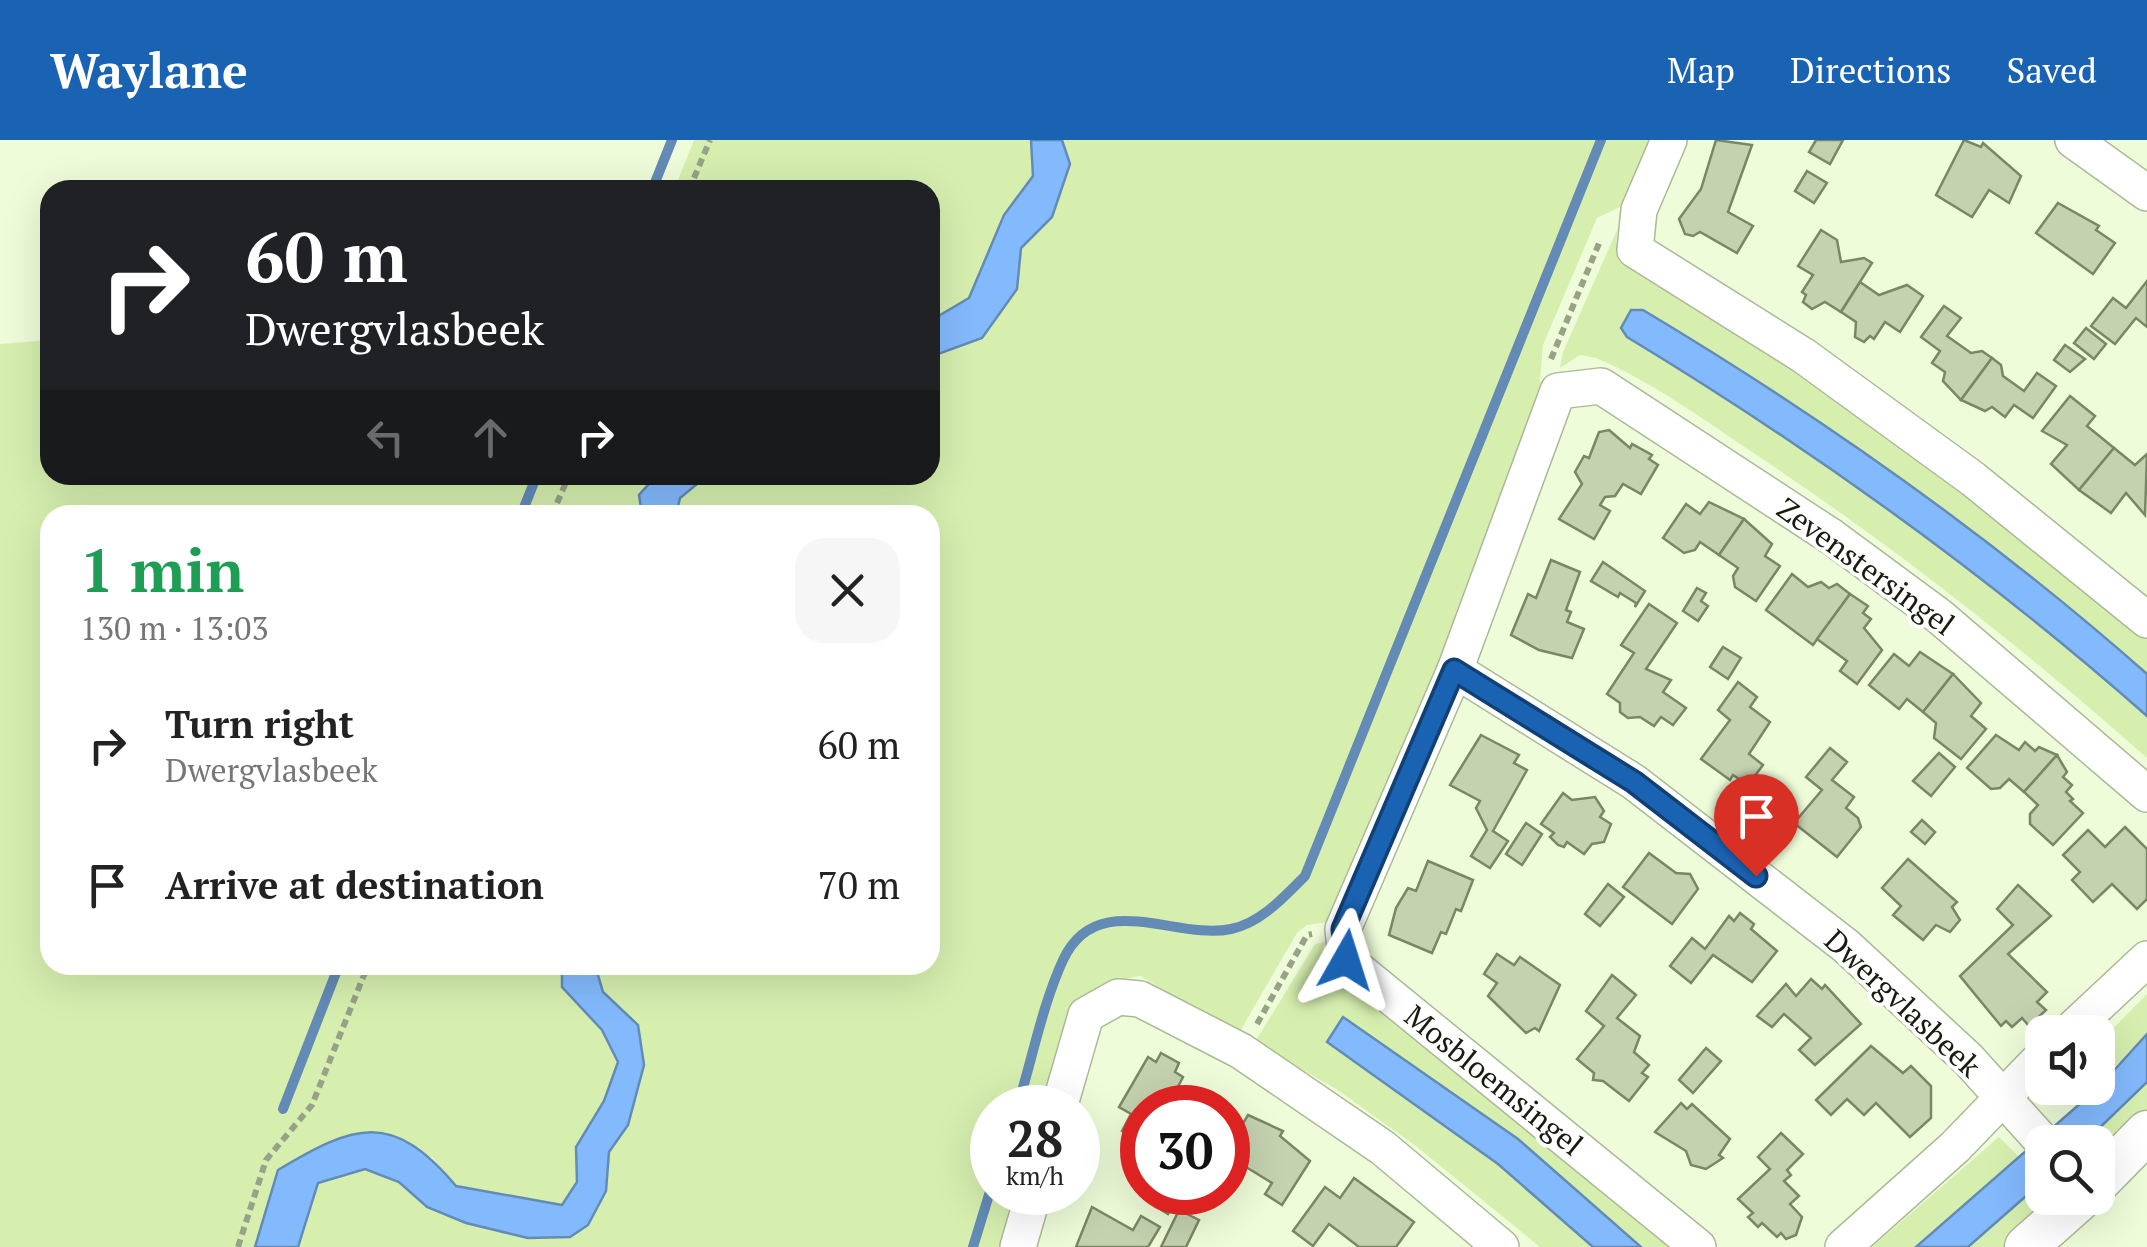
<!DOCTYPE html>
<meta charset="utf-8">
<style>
:root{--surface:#fff;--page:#f6f6f6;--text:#222;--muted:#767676;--accent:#1a63b3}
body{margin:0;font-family:"PT Serif",serif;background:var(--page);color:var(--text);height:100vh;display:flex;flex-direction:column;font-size:38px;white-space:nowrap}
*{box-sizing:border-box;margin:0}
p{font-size:32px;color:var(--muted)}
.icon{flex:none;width:55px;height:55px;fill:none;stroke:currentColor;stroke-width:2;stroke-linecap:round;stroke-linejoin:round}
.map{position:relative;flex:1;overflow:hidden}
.side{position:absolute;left:40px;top:365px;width:900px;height:470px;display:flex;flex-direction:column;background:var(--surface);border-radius:30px;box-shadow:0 10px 40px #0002}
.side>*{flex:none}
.guide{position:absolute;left:40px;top:40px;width:900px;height:305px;border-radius:30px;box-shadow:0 10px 40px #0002;background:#202124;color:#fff;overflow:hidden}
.fabs{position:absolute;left:2025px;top:875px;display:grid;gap:20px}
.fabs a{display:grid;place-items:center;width:90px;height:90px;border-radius:20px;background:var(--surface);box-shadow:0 10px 40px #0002;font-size:50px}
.speed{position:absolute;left:970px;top:945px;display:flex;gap:20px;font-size:50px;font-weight:700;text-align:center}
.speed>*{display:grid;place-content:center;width:130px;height:130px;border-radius:50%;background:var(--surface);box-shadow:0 10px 40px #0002;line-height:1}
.speed small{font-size:25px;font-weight:400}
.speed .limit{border:15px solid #d22;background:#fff;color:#111}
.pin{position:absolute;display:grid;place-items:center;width:85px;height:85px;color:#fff;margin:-102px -42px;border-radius:50% 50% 50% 0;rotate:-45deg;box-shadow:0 0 10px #0007}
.pin .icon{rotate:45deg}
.me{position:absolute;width:110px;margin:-55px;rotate:6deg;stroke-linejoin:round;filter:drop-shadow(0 0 8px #0008)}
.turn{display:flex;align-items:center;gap:35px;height:210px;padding:0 40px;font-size:45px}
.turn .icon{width:130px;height:130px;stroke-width:2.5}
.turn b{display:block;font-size:70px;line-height:85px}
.lanes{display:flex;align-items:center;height:95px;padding:0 40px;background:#0003;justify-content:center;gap:50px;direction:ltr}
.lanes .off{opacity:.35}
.round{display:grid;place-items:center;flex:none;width:105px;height:105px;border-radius:30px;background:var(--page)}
.overview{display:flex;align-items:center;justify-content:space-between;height:170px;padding:0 40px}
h1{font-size:60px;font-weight:600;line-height:75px;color:#1e9e55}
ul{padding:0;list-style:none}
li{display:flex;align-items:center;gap:30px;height:140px;padding:0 40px}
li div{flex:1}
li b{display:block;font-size:38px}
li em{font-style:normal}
header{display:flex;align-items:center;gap:60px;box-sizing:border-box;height:140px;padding:0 50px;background:var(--accent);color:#fff}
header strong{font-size:48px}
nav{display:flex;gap:55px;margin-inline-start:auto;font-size:35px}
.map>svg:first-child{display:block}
</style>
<header>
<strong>Waylane</strong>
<nav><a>Map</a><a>Directions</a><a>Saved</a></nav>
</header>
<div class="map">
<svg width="2147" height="1107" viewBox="0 0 2147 1107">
<rect width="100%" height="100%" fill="#eefcd9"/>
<g fill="#d6efaf">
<polygon points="694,0 1031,0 1033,36 1004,75 969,158 930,181 930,50 674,50"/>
<polygon points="1062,0 1651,0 1624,65 1597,78 1543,205 1540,240 1549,251 1333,781 1307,785 1297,793 1239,893 1140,836 1104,843 1076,861 1044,967 992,968 992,1052 1019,1053 1003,1107 298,1107 318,1042 365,1028 399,1042 427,1067 466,1083 528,1098 606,1051 609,1012 628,985 638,885 603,852 595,825 930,825 930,375 676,375 680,358 708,335 930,335 930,217 982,198 1017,149 1021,108 1052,77 1070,24"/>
<path d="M1618,88L1616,103L1622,114L1760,201L2147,488V534C1991,396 1822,277 1643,170H1632L1628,197C1813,309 1985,433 2147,576V618C2023,508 1896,408 1758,316C1707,282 1653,242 1596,218L1580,215L1560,228L1563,212Z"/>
<polygon points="50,200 50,335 657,335 640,355 642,375 50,375 50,825 558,825 563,828 562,847 602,890 618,922 604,961 576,1007 577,1042 562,1065 456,1046 432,1017 279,1030 255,1107 0,1107 0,204"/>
<polygon points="1325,802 1322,811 1336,836 1392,870 1687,1107 1641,1107 1518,999 1343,877 1328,903 1498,1024 1593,1107 1540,1107 1416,1006 1336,949 1255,902 1315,804"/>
<polygon points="2147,854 2147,894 2098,944 2098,904"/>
<polygon points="2147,942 2147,976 2104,1018 2098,1002 2088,1001"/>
<polygon points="1999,997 2019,1017 1916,1107 1872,1107"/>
<polygon points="2042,1042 2042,1058 2058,1058 2008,1107 1968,1107"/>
</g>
<g fill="#83bafd" stroke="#638bb6" stroke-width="2.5">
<polygon points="1031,0 1062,0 1070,24 1052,77 1021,108 1017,149 982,198 930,217 930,181 969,158 1004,75 1033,36"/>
<path d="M1631,170H1643C1822,277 1991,396 2147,534V576C1985,433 1812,309 1627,197L1621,188Z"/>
<polygon points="657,335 708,335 680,358 676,375 642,375 639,355"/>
<path d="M558,825H595L603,852L638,885L644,925L628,985L609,1012L606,1051L588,1085L570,1097L528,1098L466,1083L427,1067L399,1042L365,1029L318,1043L298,1107H255L278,1030C355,984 392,970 456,1046L562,1065L577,1042L576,1007L604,961L618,922L602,890L562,847V829Z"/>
<polygon points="1343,877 1518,999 1641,1107 1593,1107 1498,1024 1327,902"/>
<polygon points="2147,894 2147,942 2085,1002 2042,1002 2042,1042 1968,1107 1916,1107 2098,948"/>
</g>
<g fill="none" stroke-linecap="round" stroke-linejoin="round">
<g stroke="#638bb6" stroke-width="10">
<polyline points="652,50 672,0"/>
<polyline points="521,375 537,335"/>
<path d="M1017,968C1032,920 1042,866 1063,820C1097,747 1176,801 1231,789C1261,783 1285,756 1305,736L1601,0"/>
<polyline points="283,969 339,825"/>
<polyline points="973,1107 992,1045"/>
</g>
</g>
<g fill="#c4d2b0" stroke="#7a8767" stroke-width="2.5">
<polygon points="1716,0 1752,5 1728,72 1753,86 1737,113 1700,92 1693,96 1685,94 1679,79 1701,49"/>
<polygon points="1816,0 1843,0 1830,24 1809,12"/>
<polygon points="1964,0 1981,7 1983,3 2021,36 2009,63 1989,50 1972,77 1936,55"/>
<polygon points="1807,31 1827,43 1814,63 1795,51"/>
<polygon points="2058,63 2099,86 2096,90 2115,103 2093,134 2036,93"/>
<polygon points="1821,90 1837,100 1841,122 1864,118 1872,123 1841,172 1825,162 1812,169 1803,162 1806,155 1802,152 1813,135 1798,126"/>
<polygon points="2147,141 2147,187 2136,178 2115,204 2091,186 2113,158 2126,168"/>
<polygon points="1860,142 1879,155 1907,145 1923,156 1900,192 1885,182 1874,199 1870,196 1864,202 1855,197 1856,182 1841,172"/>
<polygon points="1944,166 1961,178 1947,196 1971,213 1982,211 1992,218 1961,260 1943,241 1945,232 1932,223 1940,211 1921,197"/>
<polygon points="2086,188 2106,204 2094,219 2074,203"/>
<polygon points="2065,205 2085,219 2070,232 2054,220"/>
<polygon points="1992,218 2001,225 2003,236 2024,251 2037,233 2056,246 2033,278 2014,265 2005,277 1992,267 1985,271 1961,260"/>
<polygon points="2070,256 2095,276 2087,286 2114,308 2079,350 2051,324 2067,305 2042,291"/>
<polygon points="1609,290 1630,308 1632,304 1652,315 1649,319 1658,325 1641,354 1623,344 1615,356 1605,357 1600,365 1610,371 1594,399 1559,379 1582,344 1575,332 1584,316 1589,318 1599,292"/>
<polygon points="2114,308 2135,325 2147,314 2145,375 2126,353 2111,373 2079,350"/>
<polygon points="1709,362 1744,379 1719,415 1700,402 1695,410 1684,413 1663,398 1686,364 1700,374"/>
<polygon points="1744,379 1772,404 1765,416 1780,426 1756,461 1735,447 1733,436 1738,428 1719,415"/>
<polygon points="1551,420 1580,432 1566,470 1571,472 1567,482 1584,489 1572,518 1539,510 1511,495 1528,454 1536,458"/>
<polygon points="1603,422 1645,451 1635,467 1636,463 1620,453 1618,457 1591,441"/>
<polygon points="1792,434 1808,447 1821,442 1829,448 1837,444 1850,454 1813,505 1766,470"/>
<polygon points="1697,448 1706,453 1701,461 1708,466 1698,481 1683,471"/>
<polygon points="1850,454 1868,466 1863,473 1871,479 1864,488 1882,510 1857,544 1840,531 1847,521 1817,499"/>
<polygon points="1649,464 1677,483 1646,529 1671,540 1663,552 1686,568 1673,585 1661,577 1654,586 1640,577 1628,578 1620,572 1620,563 1607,554 1634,513 1621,505"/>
<polygon points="1723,507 1741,518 1728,539 1710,527"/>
<polygon points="1920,512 1953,534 1923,572 1907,559 1899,569 1869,545 1894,514 1909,526"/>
<polygon points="1953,534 1981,563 1971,576 1986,589 1961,619 1934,598 1936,583 1923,572"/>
<polygon points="1738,542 1757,557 1750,567 1770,582 1749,614 1763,625 1748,645 1733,635 1730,640 1701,619 1730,580 1718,570"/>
<polygon points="1481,595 1519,615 1514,623 1527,630 1493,691 1508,701 1490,728 1471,716 1487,690 1476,668 1480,661 1450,645"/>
<polygon points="1996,595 2019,610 2025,602 2035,611 2039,607 2057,615 2024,652 2009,639 2000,648 1991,649 1967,628"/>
<polygon points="1830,608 1847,622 1832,640 1854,657 1846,668 1858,678 1861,687 1837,717 1794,683 1822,650 1806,637"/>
<polygon points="1939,613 1955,627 1931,656 1913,641"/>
<polygon points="2057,615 2067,632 2063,637 2072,645 2066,652 2073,659 2070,661 2083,673 2053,705 2030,684 2030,674 2038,665 2024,652"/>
<polygon points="1563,653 1572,660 1595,657 1604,671 1600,677 1611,684 1604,702 1592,704 1584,714 1567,702 1564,707 1558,705 1550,697 1554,693 1541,684"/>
<polygon points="1922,680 1935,692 1925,704 1911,692"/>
<polygon points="1526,683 1542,694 1522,725 1506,714"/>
<polygon points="2125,687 2147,709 2147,759 2137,769 2112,744 2093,762 2072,740 2080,732 2063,715 2088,690 2105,707"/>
<polygon points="1649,713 1676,733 1690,734 1698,749 1672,784 1623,747"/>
<polygon points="1908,719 1957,762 1952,767 1960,780 1950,792 1936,785 1923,800 1893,775 1901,766 1882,748"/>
<polygon points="1428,721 1473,740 1461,771 1456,769 1446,794 1441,792 1432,813 1389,795 1396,768 1408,748 1416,751"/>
<polygon points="1608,744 1624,757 1600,786 1585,774"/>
<polygon points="2018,745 2051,776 2008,814 2047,852 2037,862 2046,870 2029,886 2022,878 2012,887 2006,881 2001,886 1960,836 2013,785 1997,769"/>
<polygon points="1740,773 1754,784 1751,789 1777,811 1752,842 1713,815 1691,843 1670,826 1692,798 1705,809 1729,776 1734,781"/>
<polygon points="1497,814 1514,825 1520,817 1560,845 1539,891 1535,888 1526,893 1488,856 1497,843 1484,834"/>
<polygon points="1612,835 1636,855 1617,878 1640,896 1634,912 1649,925 1642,933 1648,937 1629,961 1603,941 1593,940 1594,933 1577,919 1604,886 1586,871"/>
<polygon points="1811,839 1822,849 1825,845 1861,884 1815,925 1799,910 1811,898 1784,874 1772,887 1757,876 1786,844 1796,856"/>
<polygon points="1871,906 1903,933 1911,926 1931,946 1931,978 1910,997 1876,963 1864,975 1847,959 1831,975 1816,960"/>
<polygon points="1706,908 1721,921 1693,953 1679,940"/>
<polygon points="1161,913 1179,923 1175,932 1183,937 1167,968 1142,968 1142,1002 1122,991 1131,974 1119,967 1148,917 1156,922"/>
<polygon points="1681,963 1687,969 1692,964 1730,999 1719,1015 1723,1018 1706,1029 1691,1025 1686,1011 1655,992"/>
<polygon points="1248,975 1283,991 1280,996 1310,1021 1282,1065 1265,1054 1272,1043 1246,1027 1242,1038 1228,1036 1228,994 1234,998"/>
<polygon points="1781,993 1803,1014 1787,1030 1791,1035 1784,1041 1799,1056 1790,1064 1802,1077 1796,1095 1786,1099 1781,1093 1777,1097 1762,1083 1758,1087 1748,1077 1753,1073 1738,1059 1770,1029 1758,1017"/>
<polygon points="1354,1038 1414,1082 1396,1107 1359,1107 1329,1084 1313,1106 1293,1091 1325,1047 1340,1058"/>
<polygon points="1162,1052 1177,1060 1168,1074 1155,1066"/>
<polygon points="1092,1067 1133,1090 1141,1076 1160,1087 1148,1107 1076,1107"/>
<polygon points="1179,1070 1199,1080 1186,1107 1161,1107"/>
</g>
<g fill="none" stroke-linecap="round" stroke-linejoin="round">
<g stroke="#abb997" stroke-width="38">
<g id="minor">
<polyline points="1669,0 1639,70 1635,110 1804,216 1973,339 2147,480"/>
<polyline points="2073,0 2147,53"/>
<polyline points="1455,530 1343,789 1346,820 1698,1107"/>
<polyline points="2069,892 2147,819"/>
<polyline points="1059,968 1086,875 1118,857 1140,859 1241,911 1383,1008 1501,1107"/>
<polyline points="2043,1002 1968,919 1846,806 1634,642 1455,530 1558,251 1601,246 1832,397 1939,476 2147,654"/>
<polyline points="1018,1107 1034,1052"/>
<polyline points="1843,1107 1955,1007 2042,917"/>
</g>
</g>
<g stroke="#abb997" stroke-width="45">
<g id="tertiary">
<polyline points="2098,1042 2147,992"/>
<polyline points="2026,1107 2081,1058"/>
</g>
</g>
<g stroke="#98a288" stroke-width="6" stroke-dasharray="8 5" stroke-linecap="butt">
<polyline points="689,50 710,0"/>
<polyline points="1551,219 1600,101"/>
<polyline points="552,375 569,335"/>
<polyline points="1257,884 1307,795 1312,794"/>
<polyline points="238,1107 266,1020 312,965 368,825"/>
</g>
<use href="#minor" stroke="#fff" stroke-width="35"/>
<use href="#tertiary" stroke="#fff" stroke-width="42"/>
</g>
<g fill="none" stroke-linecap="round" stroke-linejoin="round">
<g stroke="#114074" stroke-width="25">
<polyline id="route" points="1346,820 1343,789 1454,530 1634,642 1756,736"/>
</g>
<use href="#route" stroke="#1a63b3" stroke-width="18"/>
</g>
<g text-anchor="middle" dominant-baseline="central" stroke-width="8" stroke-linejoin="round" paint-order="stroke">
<g font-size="30" fill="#171c0f" stroke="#fff">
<text transform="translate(1866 426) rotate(36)">Zevenstersingel</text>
<text transform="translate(1903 863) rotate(43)">Dwergvlasbeek</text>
<text transform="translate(1494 940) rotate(39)">Mosbloemsingel</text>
</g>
</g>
</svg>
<div class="fabs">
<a><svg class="icon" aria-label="sound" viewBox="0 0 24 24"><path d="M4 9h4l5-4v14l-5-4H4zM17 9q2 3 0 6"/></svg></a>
<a><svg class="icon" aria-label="search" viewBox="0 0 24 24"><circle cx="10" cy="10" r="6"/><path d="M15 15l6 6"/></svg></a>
</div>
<div class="speed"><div>28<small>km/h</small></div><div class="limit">30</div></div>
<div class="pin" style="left:1756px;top:736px;background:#d93025"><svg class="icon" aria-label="arrive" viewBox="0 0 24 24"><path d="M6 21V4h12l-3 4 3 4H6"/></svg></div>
<svg class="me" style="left:1346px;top:820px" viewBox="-20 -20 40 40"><path d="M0-17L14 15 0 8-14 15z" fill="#1a63b3" stroke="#fff" stroke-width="4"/></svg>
<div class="guide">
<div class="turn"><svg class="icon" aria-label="right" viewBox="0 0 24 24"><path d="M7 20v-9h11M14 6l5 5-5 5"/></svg><div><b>60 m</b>Dwergvlasbeek</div></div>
<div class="lanes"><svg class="icon off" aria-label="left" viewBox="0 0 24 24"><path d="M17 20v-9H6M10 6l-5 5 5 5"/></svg><svg class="icon off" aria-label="ahead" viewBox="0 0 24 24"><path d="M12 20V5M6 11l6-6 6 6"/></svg><svg class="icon" aria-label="right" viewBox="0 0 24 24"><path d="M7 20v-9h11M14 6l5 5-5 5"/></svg></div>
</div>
<section class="side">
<div class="overview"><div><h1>1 min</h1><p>130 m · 13:03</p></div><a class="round"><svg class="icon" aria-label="close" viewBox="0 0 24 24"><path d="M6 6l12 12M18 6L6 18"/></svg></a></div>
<ul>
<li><svg class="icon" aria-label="right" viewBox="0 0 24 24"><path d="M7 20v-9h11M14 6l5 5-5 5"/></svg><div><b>Turn right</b><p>Dwergvlasbeek</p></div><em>60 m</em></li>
<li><svg class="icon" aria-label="arrive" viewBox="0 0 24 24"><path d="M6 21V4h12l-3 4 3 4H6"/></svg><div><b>Arrive at destination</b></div><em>70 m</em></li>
</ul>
</section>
</div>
